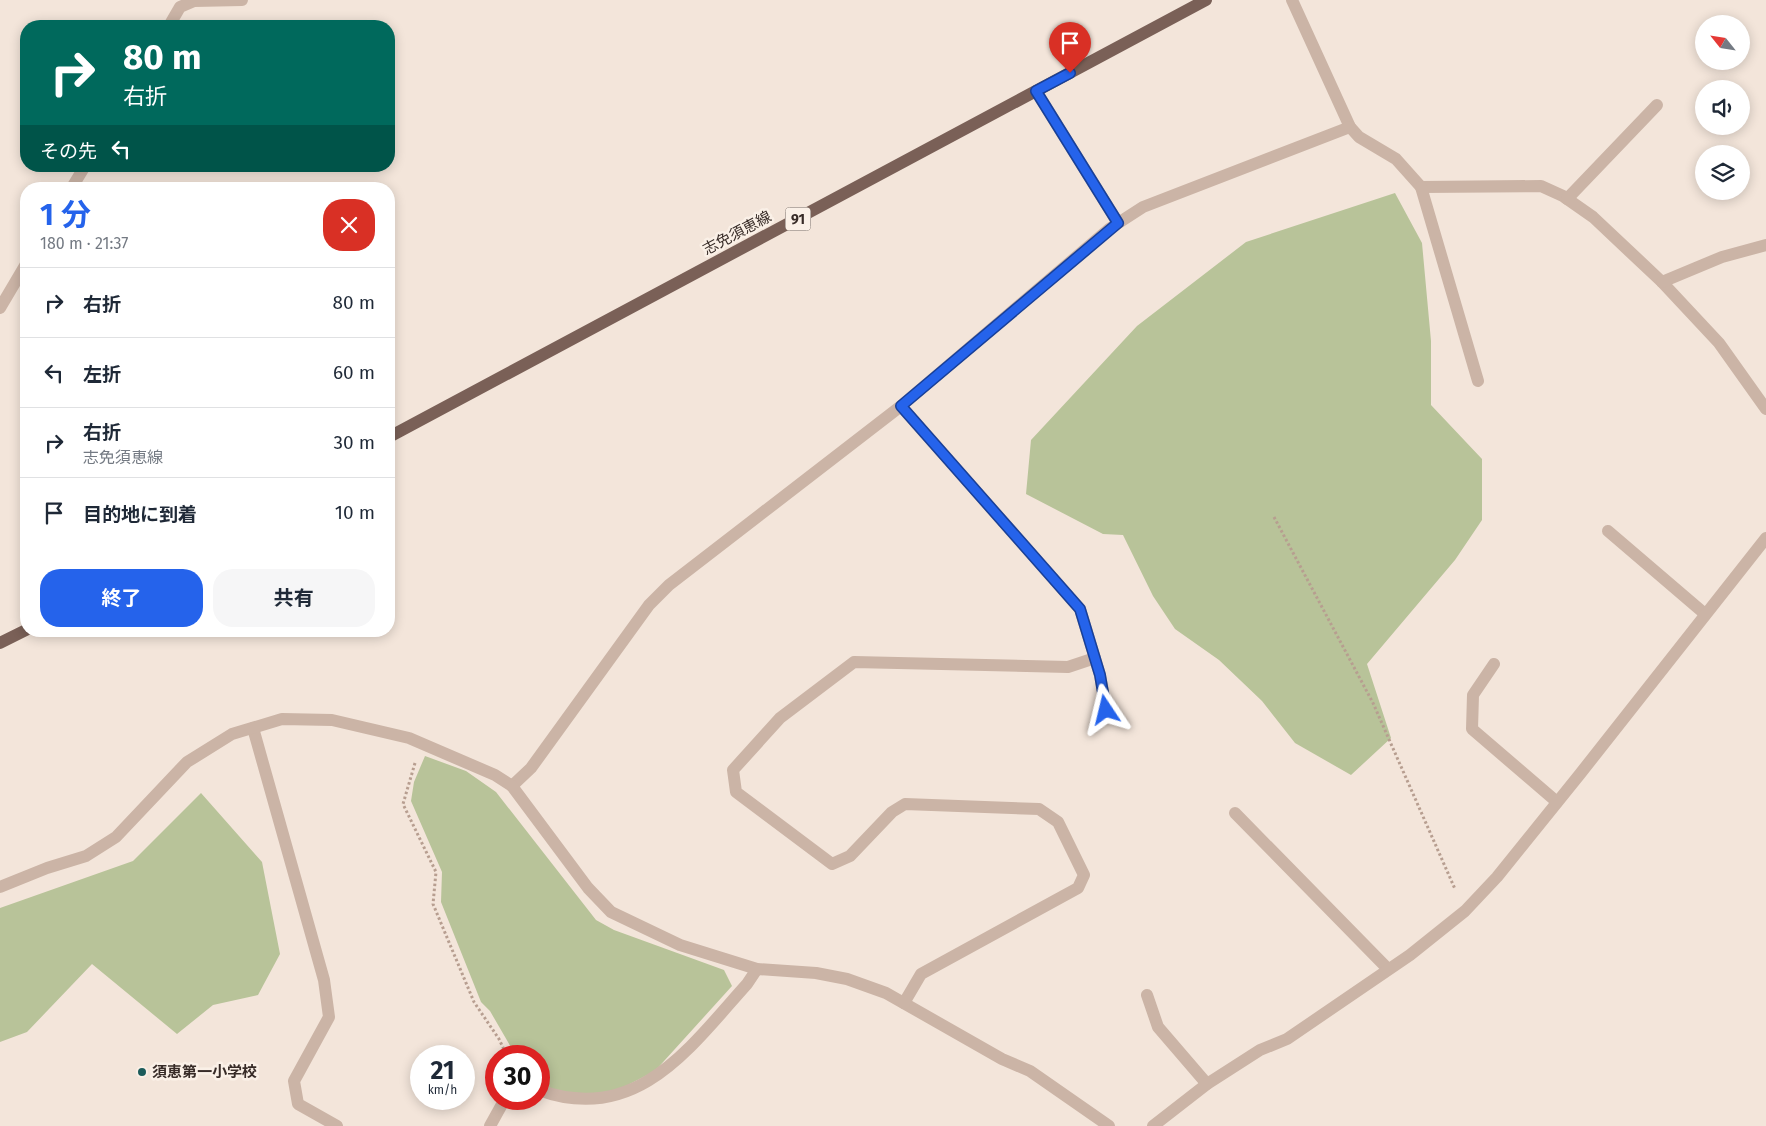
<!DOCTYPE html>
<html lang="ja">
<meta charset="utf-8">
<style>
:root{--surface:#fff;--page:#f6f6f7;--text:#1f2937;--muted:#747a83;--line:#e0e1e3;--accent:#2563eb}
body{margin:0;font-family:"Fira Sans","Noto Sans JP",sans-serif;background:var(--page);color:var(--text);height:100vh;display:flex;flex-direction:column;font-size:19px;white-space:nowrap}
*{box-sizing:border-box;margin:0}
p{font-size:16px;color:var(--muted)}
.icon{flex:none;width:28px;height:28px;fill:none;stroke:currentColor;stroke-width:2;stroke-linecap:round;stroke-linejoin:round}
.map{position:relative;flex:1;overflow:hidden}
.sheet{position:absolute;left:20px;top:182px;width:375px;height:455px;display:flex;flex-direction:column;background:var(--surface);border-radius:20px;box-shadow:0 2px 12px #0003}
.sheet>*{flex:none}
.banner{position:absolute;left:20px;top:20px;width:375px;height:152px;border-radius:20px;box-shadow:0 2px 12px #0003;background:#00695c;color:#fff;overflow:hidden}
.needle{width:32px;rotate:300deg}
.fabs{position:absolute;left:1695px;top:15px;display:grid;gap:10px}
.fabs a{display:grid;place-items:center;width:55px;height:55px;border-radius:50%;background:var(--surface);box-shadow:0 2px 12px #0003;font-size:25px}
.speed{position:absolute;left:410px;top:1045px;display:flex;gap:10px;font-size:25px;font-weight:700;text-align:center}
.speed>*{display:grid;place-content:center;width:65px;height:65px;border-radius:50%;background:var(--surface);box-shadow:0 2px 12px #0003;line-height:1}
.speed small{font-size:12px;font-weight:400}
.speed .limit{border:8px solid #d22;background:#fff;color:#111}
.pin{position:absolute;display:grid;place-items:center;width:42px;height:42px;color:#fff;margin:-51px -21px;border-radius:50% 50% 50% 0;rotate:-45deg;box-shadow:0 0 5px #0007}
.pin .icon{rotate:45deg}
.me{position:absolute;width:55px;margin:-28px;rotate:350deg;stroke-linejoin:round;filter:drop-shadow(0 0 4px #0008)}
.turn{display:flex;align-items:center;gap:18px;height:105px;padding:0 20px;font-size:22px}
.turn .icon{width:65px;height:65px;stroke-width:2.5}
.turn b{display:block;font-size:35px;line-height:42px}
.then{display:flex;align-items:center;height:48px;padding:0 20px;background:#0003;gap:10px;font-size:19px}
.round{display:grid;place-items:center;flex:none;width:52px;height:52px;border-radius:20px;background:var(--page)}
.head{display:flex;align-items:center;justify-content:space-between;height:85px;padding:0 20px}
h1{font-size:30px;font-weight:700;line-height:38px;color:var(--accent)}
.action{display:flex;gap:10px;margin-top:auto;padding:10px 20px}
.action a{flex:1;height:58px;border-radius:20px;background:var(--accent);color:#fff;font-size:20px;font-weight:700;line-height:58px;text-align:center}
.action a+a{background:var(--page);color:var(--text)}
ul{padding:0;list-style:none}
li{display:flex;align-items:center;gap:15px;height:70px;padding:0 20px;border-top:1px solid var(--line)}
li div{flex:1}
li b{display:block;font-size:19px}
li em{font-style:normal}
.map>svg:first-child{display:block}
</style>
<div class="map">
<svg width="1766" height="1126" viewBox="0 0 1766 1126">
<rect width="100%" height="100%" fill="#f3e5da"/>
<g fill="#b8c399">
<polygon points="1395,193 1422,243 1431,341 1431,405 1482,459 1482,520 1455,560 1367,664 1391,738 1351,775 1295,743 1262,701 1219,660 1175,629 1153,596 1123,535 1103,534 1026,494 1031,440 1137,326 1246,242"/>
<polygon points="425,756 466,771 496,792 596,920 614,930 724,970 732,986 655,1071 622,1088 596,1096 565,1095 539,1083 539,1056 516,1056 490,1011 481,1002 441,902 442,872 411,801 414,782"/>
<polygon points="201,793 262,862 280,954 258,995 213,1005 177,1034 92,964 27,1032 0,1042 0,908 133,861"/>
</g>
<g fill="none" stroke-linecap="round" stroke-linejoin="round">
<g stroke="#b79e90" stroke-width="3" stroke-dasharray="2.5 2.5" stroke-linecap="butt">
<polyline points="1274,517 1373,703 1455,889"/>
<polyline points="415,763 403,804 436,872 433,904 474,1002 499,1039 507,1056"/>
</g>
<g stroke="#cbb4a6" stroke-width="12">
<polyline points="1292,0 1350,127 1359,137 1396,159 1421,187 1541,186 1563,196 1593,217 1662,282 1719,343 1766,409"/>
<polyline points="169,26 180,7 194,1 242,0"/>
<polyline points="1036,91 1118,223"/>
<polyline points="1421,187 1478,381"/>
<polyline points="71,189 85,166"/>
<polyline points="1567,199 1657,105"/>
<polyline points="1662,282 1722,257 1766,245"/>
<polyline points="0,308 26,264"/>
<polyline points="901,406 1080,609 1100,675 1106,710"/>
<polyline points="1608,531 1705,614"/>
<polyline points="1494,664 1473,695 1472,729 1557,802"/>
<polyline points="253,728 324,980 329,1017 294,1081 298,1104 337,1126"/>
<polyline points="512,786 531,768 649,605 669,585 901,406 1109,229 1143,207 1350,127"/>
<polyline points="1235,813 1388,969"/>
<polyline points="0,887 47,868 86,856 116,837 187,762 232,734 282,719 332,720 409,738 495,775 512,786 588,888 611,912 680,945 757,969 816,973 847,979 886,993 1002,1059 1030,1071 1109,1126"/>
<polyline points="1147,995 1158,1027 1207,1084"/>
<polyline points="904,1003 921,974 1078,888 1084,875 1058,822 1039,809 905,804 892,812 850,856 832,864 736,792 733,770 780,718 854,662 1068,667 1095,658"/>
<path d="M539,1090C637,1126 691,1046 747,984L757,969"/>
<polyline points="490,1126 505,1099"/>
<polyline points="1153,1126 1207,1084 1260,1050 1287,1039 1410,955 1465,911 1497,877 1580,774 1766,538"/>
</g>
<g stroke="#7a6057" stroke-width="12">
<polyline points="389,437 1206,0"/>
<polyline points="0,643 26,630"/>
</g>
</g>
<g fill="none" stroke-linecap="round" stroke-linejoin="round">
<g stroke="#184099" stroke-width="12">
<polyline id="route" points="1070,73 1036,91 1118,223 901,406 1080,609 1100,675 1106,710"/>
</g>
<use href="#route" stroke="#2563eb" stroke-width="9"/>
</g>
<circle fill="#1b5b5a" stroke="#faf0e7" stroke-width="2" cx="142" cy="1072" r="5"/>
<g text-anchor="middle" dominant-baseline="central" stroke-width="5" stroke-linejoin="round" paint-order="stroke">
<rect fill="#faf0e7" stroke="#726661" stroke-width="1" x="785.5" y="207.5" width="25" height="23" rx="4"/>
<g font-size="14" font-weight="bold" fill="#372b27">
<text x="798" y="219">91</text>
</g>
<g font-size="15" fill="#372b27" stroke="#faf0e7">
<text transform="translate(737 233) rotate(-28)">志免須恵線</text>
</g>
<g font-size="15" font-weight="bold" fill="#372b27" stroke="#faf0e7" text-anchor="start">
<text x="152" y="1072">須恵第一小学校</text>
</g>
</g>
</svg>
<div class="fabs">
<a><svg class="needle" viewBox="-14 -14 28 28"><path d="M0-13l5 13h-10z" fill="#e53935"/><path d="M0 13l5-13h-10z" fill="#747a83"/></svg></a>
<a><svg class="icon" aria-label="sound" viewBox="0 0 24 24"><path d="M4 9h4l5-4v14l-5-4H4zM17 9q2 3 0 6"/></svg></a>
<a><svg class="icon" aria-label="layers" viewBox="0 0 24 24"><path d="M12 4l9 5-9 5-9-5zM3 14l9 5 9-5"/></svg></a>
</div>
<div class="speed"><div>21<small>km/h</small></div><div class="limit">30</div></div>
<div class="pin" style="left:1070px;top:73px;background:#d93025"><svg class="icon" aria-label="arrive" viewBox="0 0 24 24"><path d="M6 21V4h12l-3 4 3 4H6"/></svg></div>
<svg class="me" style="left:1106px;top:710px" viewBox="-20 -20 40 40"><path d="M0-17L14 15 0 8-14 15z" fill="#2563eb" stroke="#fff" stroke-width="4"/></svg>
<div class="banner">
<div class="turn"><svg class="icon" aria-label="right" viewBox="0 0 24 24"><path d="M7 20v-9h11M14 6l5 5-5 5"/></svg><div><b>80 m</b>右折</div></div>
<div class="then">その先<svg class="icon" aria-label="left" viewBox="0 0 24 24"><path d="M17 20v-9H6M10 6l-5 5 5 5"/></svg></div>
</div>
<section class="sheet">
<div class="head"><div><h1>1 分</h1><p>180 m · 21:37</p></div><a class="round" style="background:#d93025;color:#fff"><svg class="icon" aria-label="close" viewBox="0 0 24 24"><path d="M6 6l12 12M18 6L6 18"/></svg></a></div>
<ul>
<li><svg class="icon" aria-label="right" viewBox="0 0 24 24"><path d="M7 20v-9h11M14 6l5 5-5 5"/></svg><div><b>右折</b></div><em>80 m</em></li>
<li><svg class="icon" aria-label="left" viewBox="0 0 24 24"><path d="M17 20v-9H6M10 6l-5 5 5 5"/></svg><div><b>左折</b></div><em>60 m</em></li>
<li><svg class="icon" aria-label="right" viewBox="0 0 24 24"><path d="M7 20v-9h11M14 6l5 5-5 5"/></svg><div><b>右折</b><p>志免須恵線</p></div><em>30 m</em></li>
<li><svg class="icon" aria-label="arrive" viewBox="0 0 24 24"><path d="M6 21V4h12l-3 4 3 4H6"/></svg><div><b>目的地に到着</b></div><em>10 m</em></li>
</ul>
<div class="action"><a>終了</a><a>共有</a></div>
</section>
</div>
